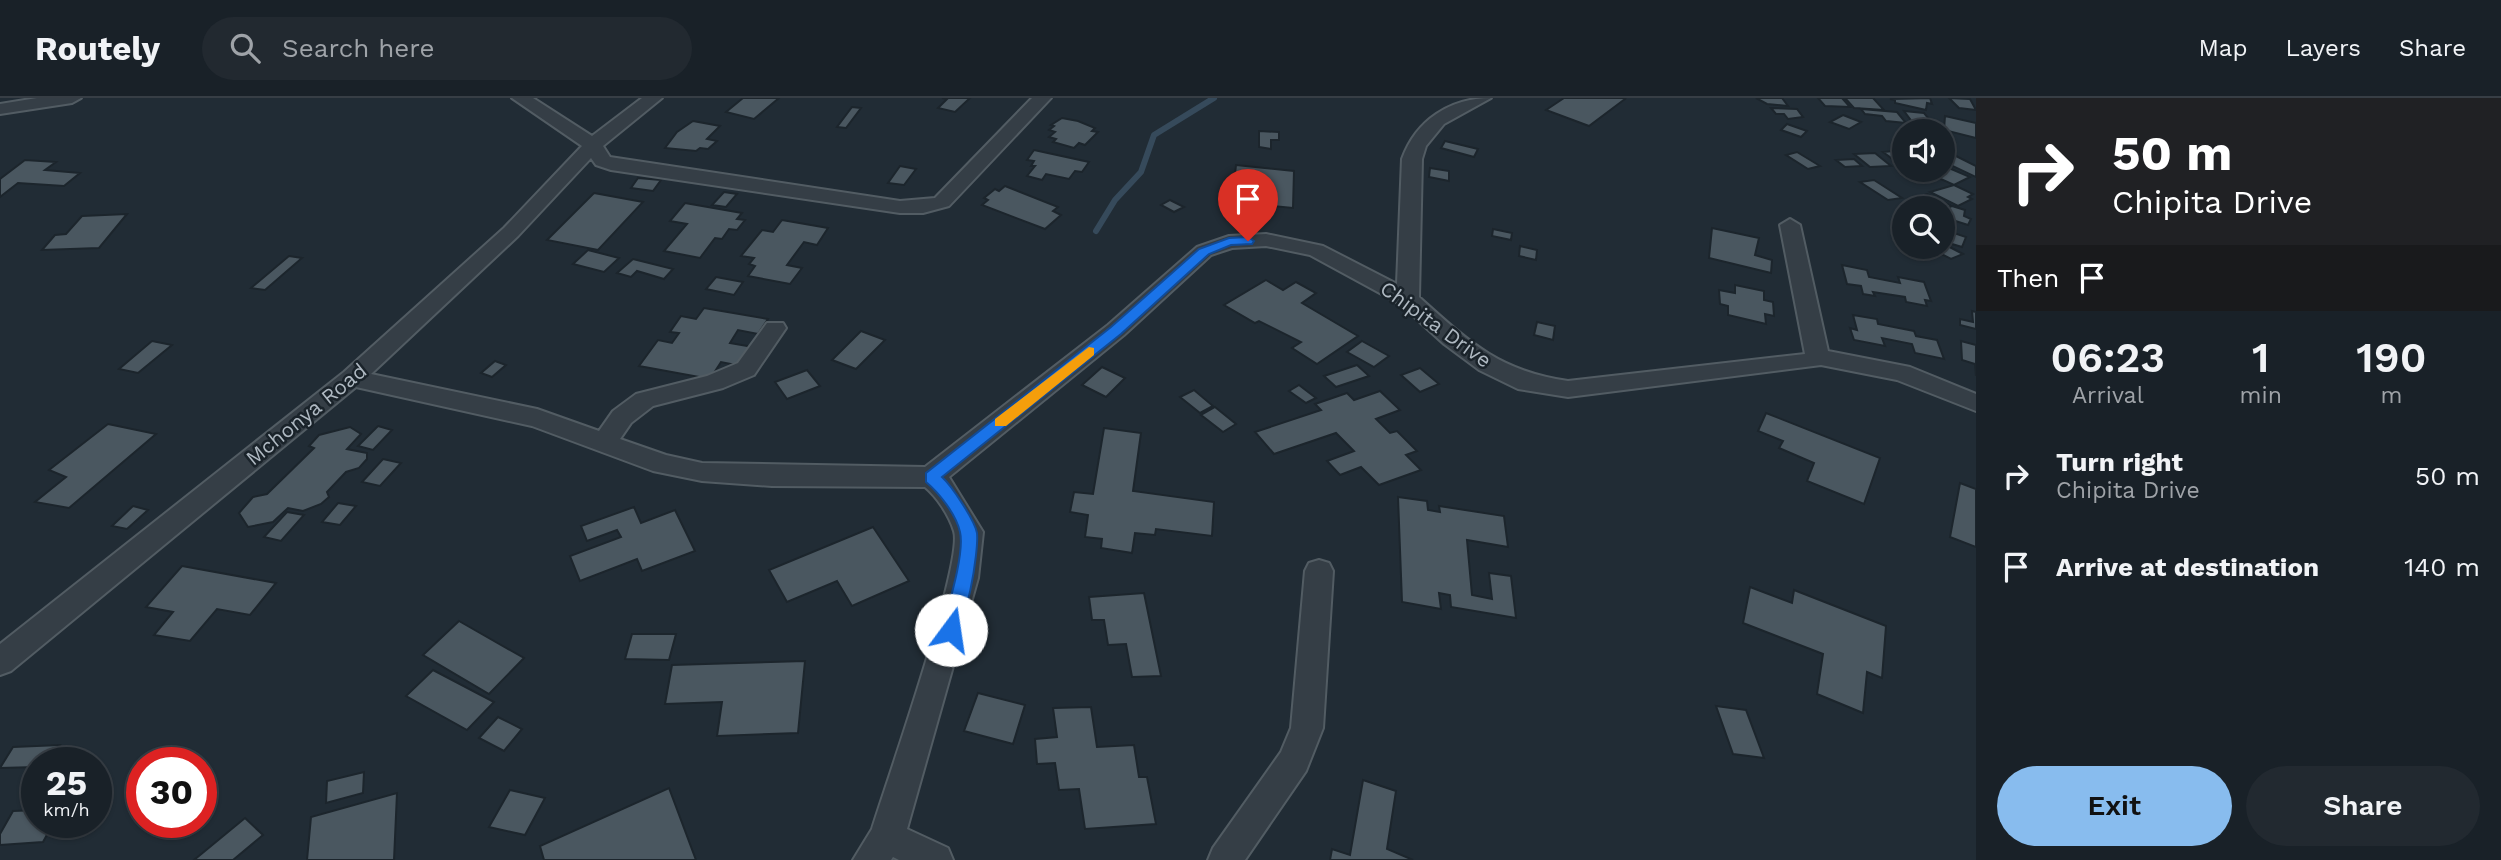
<!DOCTYPE html>
<style>
:root{--surface:#192128;--page:#222930;--text:#f1f3f6;--muted:#9fa3a8;--line:#373e45;--accent:#88bcee}
body{margin:0;font-family:"Work Sans",sans-serif;background:var(--page);color:var(--text);height:100vh;display:flex;flex-direction:column;font-size:26px;white-space:nowrap}
*{box-sizing:border-box;margin:0}
p{font-size:23px;color:var(--muted)}
.icon{flex:none;width:38px;height:38px;fill:none;stroke:currentColor;stroke-width:2;stroke-linecap:round;stroke-linejoin:round}
.map{position:relative;flex:1;overflow:hidden}
.drawer{display:flex;flex-direction:column;background:var(--surface);width:525px}
.drawer>*{flex:none}
.top-card{background:#202124;color:#fff;overflow:hidden}
.fabs{position:absolute;left:1892px;top:21px;display:grid;gap:14px}
.fabs a{display:grid;place-items:center;width:63px;height:63px;border-radius:50%;background:var(--surface);box-shadow:0 2px 5px #0004,0 0 0 2px var(--line);font-size:35px}
.speed{position:absolute;left:21px;top:649px;display:flex;gap:14px;font-size:35px;font-weight:700;text-align:center}
.speed>*{display:grid;place-content:center;width:91px;height:91px;border-radius:50%;background:var(--surface);box-shadow:0 2px 5px #0004,0 0 0 2px var(--line);line-height:1}
.speed small{font-size:18px;font-weight:400}
.speed .limit{border:10px solid #d22;background:#fff;color:#111}
.pin{position:absolute;display:grid;place-items:center;width:60px;height:60px;color:#fff;margin:-72px -30px;border-radius:50% 50% 50% 0;rotate:-45deg;box-shadow:0 0 7px #0007}
.pin .icon{rotate:45deg}
.me{position:absolute;width:77px;margin:-38px;rotate:14deg;stroke-linejoin:round;filter:drop-shadow(0 0 5px #0008)}
.turn{display:flex;align-items:center;gap:24px;height:147px;padding:0 21px;font-size:32px}
.turn .icon{width:91px;height:91px;stroke-width:2.5}
.turn b{display:block;font-size:49px;line-height:60px}
.then{display:flex;align-items:center;height:66px;padding:0 21px;background:#0003;gap:14px;font-size:26px}
.eta{display:flex;justify-content:space-evenly;align-items:center;height:119px;text-align:center}
.eta b{font-size:42px;font-weight:600;line-height:49px}
.action{display:flex;gap:14px;margin-top:auto;padding:14px 21px}
.action a{flex:1;height:80px;border-radius:42px;background:var(--accent);color:#111;font-size:28px;font-weight:600;line-height:80px;text-align:center}
.action a+a{background:var(--page);color:var(--text)}
ul{padding:0;list-style:none}
li{display:flex;align-items:center;gap:21px;height:91px;padding:0 21px}
li div{flex:1}
li b{display:block;font-size:26px}
li em{font-style:normal}
header{display:flex;align-items:center;gap:42px;box-sizing:border-box;height:98px;padding:0 35px;background:var(--surface);border-bottom:2px solid var(--line)}
header strong{font-size:33px}
nav{display:flex;gap:38px;margin-inline-start:auto;font-size:24px}
.search{width:490px;height:63px;background:var(--page);display:flex;align-items:center;gap:18px;box-sizing:border-box;padding:0 24px;border-radius:38px;color:var(--muted);font-size:26px}
main{display:flex;flex:1;min-height:0}
.map>svg:first-child{display:block}
</style>
<header>
<strong>Routely</strong>
<div class="search"><svg class="icon" aria-label="search" viewBox="0 0 24 24"><circle cx="10" cy="10" r="6"/><path d="M15 15l6 6"/></svg>Search here</div>
<nav><a>Map</a><a>Layers</a><a>Share</a></nav>
</header>
<main>
<div class="map">
<svg width="1976" height="762" viewBox="0 0 1976 762">
<rect width="100%" height="100%" fill="#212c35"/>
<g fill="none" stroke-linecap="round" stroke-linejoin="round">
<polyline stroke="#364a5b" stroke-width="6" points="1096,133 1115,102 1141,74 1154,37 1214,0"/>
</g>
<g fill="#4a5760" stroke="#1c252c" stroke-width="2">
<polygon points="743,0 779,0 754,21 726,14"/>
<polygon points="942,0 970,0 955,14 938,10 947,1"/>
<polygon points="1564,0 1623,0 1625,1 1589,28 1546,12"/>
<polygon points="1756,0 1782,0 1788,8 1767,6"/>
<polygon points="1818,0 1842,0 1850,9 1825,8"/>
<polygon points="1845,0 1873,0 1884,12 1854,10"/>
<polygon points="1930,0 1932,6 1927,5 1926,12 1895,5 1895,2 1890,1"/>
<polygon points="1949,0 1970,1 1976,12 1959,10"/>
<polygon points="852,9 861,10 846,30 837,29"/>
<polygon points="1771,10 1797,11 1803,19 1788,21 1784,16 1776,16"/>
<polygon points="1861,11 1897,14 1906,25 1886,23 1882,18 1865,16"/>
<polygon points="1904,13 1924,15 1934,27 1913,25"/>
<polygon points="1843,17 1861,24 1849,31 1830,24"/>
<polygon points="1945,18 1976,25 1976,40 1944,32"/>
<polygon points="1062,20 1078,23 1095,30 1092,33 1098,34 1085,47 1079,45 1074,50 1053,44 1056,41 1049,39 1055,34 1049,32 1054,28 1051,27"/>
<polygon points="693,23 720,28 707,41 717,43 708,51 700,50 696,53 665,50 677,34"/>
<polygon points="1787,26 1807,33 1801,39 1781,32"/>
<polygon points="1259,33 1279,34 1279,42 1271,42 1271,51 1259,49"/>
<polygon points="1445,43 1478,51 1474,59 1441,50"/>
<polygon points="1034,52 1089,64 1082,74 1075,73 1069,81 1046,76 1042,82 1027,78 1035,68 1031,68 1034,63 1027,62"/>
<polygon points="1904,52 1904,65 1898,65 1883,54"/>
<polygon points="1797,54 1820,68 1808,71 1786,57"/>
<polygon points="1875,55 1891,68 1870,69 1854,56"/>
<polygon points="1956,58 1976,68 1976,79 1944,64"/>
<polygon points="1854,61 1862,68 1845,69 1836,62"/>
<polygon points="25,62 56,64 45,72 80,75 64,88 18,85 0,99 0,81"/>
<polygon points="1236,67 1294,73 1293,110 1232,104"/>
<polygon points="1942,67 1970,79 1954,87 1923,73 1942,72"/>
<polygon points="900,68 916,71 904,87 888,85"/>
<polygon points="1430,70 1449,73 1449,83 1429,79"/>
<polygon points="638,80 661,82 653,93 631,90"/>
<polygon points="1874,82 1902,100 1888,102 1860,84"/>
<polygon points="1954,87 1973,96 1968,99 1972,101 1958,108 1930,94"/>
<polygon points="1005,88 1058,109 1053,113 1061,117 1045,131 982,107 988,102 984,100 995,91 999,93"/>
<polygon points="724,94 737,96 726,109 712,107"/>
<polygon points="594,95 643,104 598,152 547,142"/>
<polygon points="1927,96 1952,108 1942,112 1917,100"/>
<polygon points="1170,102 1184,109 1174,114 1161,107"/>
<polygon points="685,105 742,115 737,121 745,122 737,132 729,131 722,141 715,140 700,160 664,153 687,126 670,123"/>
<polygon points="1952,108 1965,112 1964,118 1971,121 1968,127 1946,120 1942,112"/>
<polygon points="127,116 99,150 42,152 55,137 66,136 82,118"/>
<polygon points="782,122 828,130 817,147 804,144 787,167 802,170 790,186 748,178 755,168 749,166 754,160 741,158 762,132 773,134"/>
<polygon points="1712,130 1759,140 1755,157 1772,162 1771,175 1709,160"/>
<polygon points="1493,131 1512,135 1511,142 1492,138"/>
<polygon points="1942,131 1966,139 1962,149 1942,143"/>
<polygon points="1942,145 1963,156 1951,161 1928,149 1942,149"/>
<polygon points="1520,148 1537,152 1536,162 1519,158"/>
<polygon points="588,152 619,160 604,174 573,166"/>
<polygon points="289,158 302,160 265,192 251,190"/>
<polygon points="633,161 673,171 664,181 637,173 631,179 617,175"/>
<polygon points="1842,167 1867,172 1869,179 1900,185 1898,179 1924,184 1931,203 1925,202 1927,208 1906,204 1905,199 1873,194 1875,198 1863,196 1861,188 1847,186"/>
<polygon points="716,179 743,184 734,197 706,191"/>
<polygon points="1266,182 1283,192 1296,184 1316,195 1302,205 1358,238 1317,266 1292,250 1301,244 1259,223 1255,225 1224,207"/>
<polygon points="1735,187 1764,193 1764,202 1773,204 1774,218 1765,216 1766,226 1728,217 1728,208 1720,206 1719,192 1735,195"/>
<polygon points="704,210 768,221 758,236 738,232 730,245 753,249 741,268 721,264 710,281 639,268 658,242 672,245 679,235 670,234 681,218 696,221"/>
<polygon points="1972,213 1976,214 1976,231 1960,227 1960,221 1973,224"/>
<polygon points="1853,217 1877,221 1878,226 1914,233 1916,238 1937,242 1944,261 1915,255 1912,246 1882,240 1885,248 1854,242 1850,230 1857,232"/>
<polygon points="1537,224 1555,228 1553,242 1534,237"/>
<polygon points="861,233 885,242 856,271 832,262"/>
<polygon points="152,243 172,247 138,275 119,271"/>
<polygon points="1362,243 1389,258 1374,269 1347,254"/>
<polygon points="1961,243 1976,247 1976,278 1975,266 1962,262"/>
<polygon points="495,263 506,267 492,279 481,275"/>
<polygon points="1357,267 1369,278 1336,289 1324,278"/>
<polygon points="1102,269 1125,280 1106,299 1082,287"/>
<polygon points="1420,270 1439,286 1420,294 1401,277"/>
<polygon points="807,272 820,288 787,301 775,284"/>
<polygon points="1299,287 1316,300 1306,305 1289,293"/>
<polygon points="1194,292 1213,308 1200,315 1180,299"/>
<polygon points="1380,293 1400,312 1376,321 1390,335 1397,333 1417,353 1406,357 1421,372 1379,387 1361,369 1340,377 1327,363 1354,353 1336,335 1274,356 1255,334 1321,312 1315,306 1347,295 1354,302"/>
<polygon points="1215,309 1236,326 1223,334 1201,317"/>
<polygon points="1766,315 1880,360 1864,406 1807,383 1814,365 1779,350 1783,343 1758,333"/>
<polygon points="108,326 156,336 69,410 35,404 66,379 49,372"/>
<polygon points="378,328 392,332 373,352 358,348"/>
<polygon points="350,329 361,336 347,351 367,355 367,361 359,370 346,374 327,394 329,399 321,406 303,413 288,410 273,424 248,429 239,415 253,399 267,396 314,350 309,348 319,337"/>
<polygon points="1104,330 1141,335 1133,393 1214,404 1212,438 1156,431 1155,437 1135,435 1132,455 1101,450 1102,441 1085,439 1088,417 1070,414 1074,394 1093,396"/>
<polygon points="383,361 401,365 380,388 362,384"/>
<polygon points="1960,385 1976,391 1976,449 1950,439"/>
<polygon points="1398,399 1427,403 1428,412 1440,414 1439,408 1504,418 1508,449 1467,442 1472,497 1492,501 1489,475 1511,478 1516,520 1451,509 1450,497 1439,495 1441,511 1402,504"/>
<polygon points="338,405 356,408 340,427 322,424"/>
<polygon points="133,408 148,412 127,431 112,428"/>
<polygon points="634,409 641,425 675,412 695,453 642,473 637,461 580,483 570,458 621,439 617,432 587,443 581,428"/>
<polygon points="287,414 304,417 281,443 264,439"/>
<polygon points="873,429 909,483 852,508 837,483 787,504 769,472"/>
<polygon points="182,468 276,485 250,517 217,511 190,543 154,537 173,514 146,509"/>
<polygon points="1750,489 1792,505 1794,492 1886,528 1882,580 1867,574 1863,615 1817,596 1823,556 1743,525"/>
<polygon points="1144,495 1161,578 1132,579 1126,546 1108,547 1104,522 1092,522 1089,499"/>
<polygon points="459,523 524,560 489,596 423,557"/>
<polygon points="632,536 676,536 669,562 625,561"/>
<polygon points="805,563 798,635 717,638 722,604 665,606 672,567"/>
<polygon points="433,572 494,604 467,632 406,598"/>
<polygon points="978,595 1025,607 1013,646 964,633"/>
<polygon points="1716,608 1746,612 1764,660 1733,656"/>
<polygon points="1091,609 1097,649 1134,647 1139,679 1147,679 1156,726 1085,731 1079,691 1059,692 1055,665 1037,666 1035,641 1057,639 1053,610"/>
<polygon points="498,619 522,631 504,653 479,640"/>
<polygon points="60,647 49,665 37,665 37,669 0,670 13,649"/>
<polygon points="364,674 363,695 326,705 327,683"/>
<polygon points="1363,682 1396,693 1387,751 1413,762 1330,762 1332,751 1350,757"/>
<polygon points="669,690 696,762 544,762 540,748"/>
<polygon points="510,692 545,700 525,737 489,729"/>
<polygon points="397,695 394,762 307,762 311,719"/>
<polygon points="37,712 37,724 54,724 43,744 0,747 0,736 13,713"/>
<polygon points="245,720 263,737 233,762 194,762"/>
</g>
<g fill="none" stroke-linecap="round" stroke-linejoin="round">
<g stroke="#525c63" stroke-width="4">
<g id="minor">
<polygon points="37,0 81,0 72,5 0,16 0,6"/>
<path d="M512,0H533L592,38L642,0H662L603,48L610,59L900,103L935,100L1032,0H1051L949,108L923,115H900L611,72L596,67L591,60L518,138L371,276L537,311L599,333L613,313L636,296L707,278L738,265L767,225H783L786,230L754,277L723,290L653,308L631,325L620,341L666,357L702,365L925,369L1108,227L1197,149L1229,138L1266,136L1323,148L1397,186L1402,61C1416,22 1450,0 1491,0L1444,26L1426,48L1422,61L1419,199C1469,244 1499,273 1568,283L1805,256L1780,127L1790,121L1800,127L1828,253L1910,269L1976,296V313L1897,282L1821,267L1568,299L1518,291L1479,272L1444,246L1400,206L1310,157L1266,148L1232,150L1211,157L1124,237L949,379L983,434L978,480L907,731L948,750L953,762H899L893,759L891,762H853L872,731C886,686 964,463 954,433C949,417 937,399 925,389L772,388L702,383L653,373L532,328L356,289L11,573L0,577V546L344,274L504,130L582,48Z"/>
<polygon points="1319,462 1329,465 1333,473 1323,630 1306,673 1245,762 1208,762 1213,750 1281,654 1291,630 1305,473 1309,465"/>
</g>
</g>
<use href="#minor" fill="#353e46" fill-rule="evenodd"/>
</g>
<path fill="#1a73e8" stroke="#114b97" stroke-width="2" d="M1248,139L1254,143L1252,146L1231,147L1209,156L1121,236L942,379C952,388 975,423 977,435C979,453 966,534 951,539L944,537L942,532C948,509 965,455 960,434C956,416 939,395 926,384V375L1111,229L1199,151L1229,140Z"/>
<polygon fill="#f59e0b" points="1089,249 1094,250 1094,257 1006,328 995,328 995,321"/>
<g text-anchor="middle" dominant-baseline="central" stroke-width="5" stroke-linejoin="round" paint-order="stroke">
<g font-size="21" fill="#afb9c2" stroke="#1a232a">
<text transform="translate(1436 226) rotate(36)">Chipita Drive</text>
<text transform="translate(306 316) rotate(-39)">Mchonya Road</text>
</g>
</g>
</svg>
<div class="fabs">
<a><svg class="icon" aria-label="sound" viewBox="0 0 24 24"><path d="M4 9h4l5-4v14l-5-4H4zM17 9q2 3 0 6"/></svg></a>
<a><svg class="icon" aria-label="search" viewBox="0 0 24 24"><circle cx="10" cy="10" r="6"/><path d="M15 15l6 6"/></svg></a>
</div>
<div class="speed"><div>25<small>km/h</small></div><div class="limit">30</div></div>
<div class="pin" style="left:1248px;top:143px;background:#d93025"><svg class="icon" aria-label="arrive" viewBox="0 0 24 24"><path d="M6 21V4h12l-3 4 3 4H6"/></svg></div>
<svg class="me" style="left:951px;top:532px" viewBox="-20 -20 40 40"><circle r="19" fill="#fff"/><path d="M0-13L10 11 0 6-10 11z" fill="#1a73e8"/></svg>
</div>
<section class="drawer">
<div class="top-card">
<div class="turn"><svg class="icon" aria-label="right" viewBox="0 0 24 24"><path d="M7 20v-9h11M14 6l5 5-5 5"/></svg><div><b>50 m</b>Chipita Drive</div></div>
<div class="then">Then<svg class="icon" aria-label="arrive" viewBox="0 0 24 24"><path d="M6 21V4h12l-3 4 3 4H6"/></svg></div>
</div>
<div class="eta">
<div><b>06:23</b><p>Arrival</p></div>
<div><b>1</b><p>min</p></div>
<div><b>190</b><p>m</p></div>
</div>
<ul>
<li><svg class="icon" aria-label="right" viewBox="0 0 24 24"><path d="M7 20v-9h11M14 6l5 5-5 5"/></svg><div><b>Turn right</b><p>Chipita Drive</p></div><em>50 m</em></li>
<li><svg class="icon" aria-label="arrive" viewBox="0 0 24 24"><path d="M6 21V4h12l-3 4 3 4H6"/></svg><div><b>Arrive at destination</b></div><em>140 m</em></li>
</ul>
<div class="action"><a>Exit</a><a>Share</a></div>
</section>
</main>
